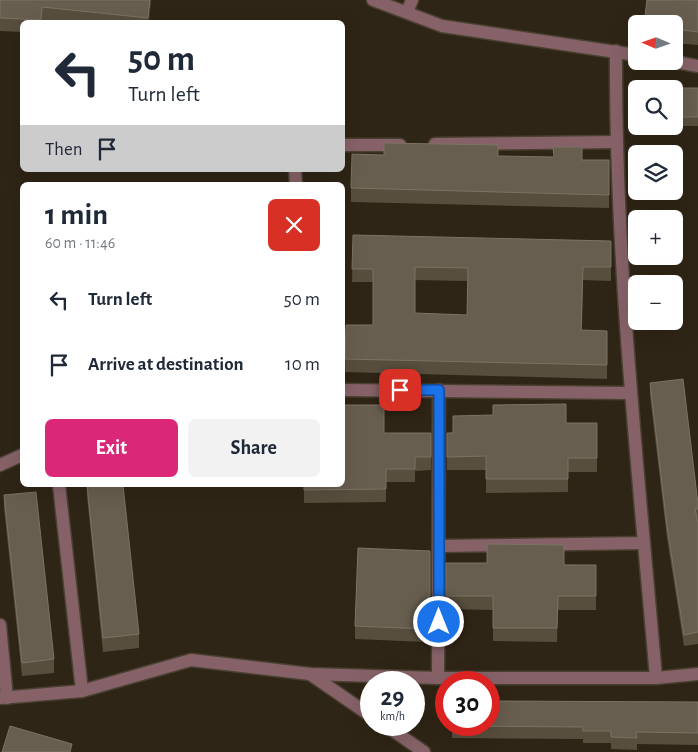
<!DOCTYPE html>
<meta charset="utf-8">
<style>
:root{--surface:#fff;--page:#f2f2f3;--text:#1f2937;--muted:#747a83;--accent:#db2777}
body{margin:0;font-family:"Alegreya Sans",sans-serif;background:var(--page);color:var(--text);height:100vh;display:flex;flex-direction:column;font-size:19px;white-space:nowrap}
*{box-sizing:border-box;margin:0}
p{font-size:16px;color:var(--muted)}
.icon{flex:none;width:28px;height:28px;fill:none;stroke:currentColor;stroke-width:2;stroke-linecap:round;stroke-linejoin:round}
.map{position:relative;flex:1;overflow:hidden}
.drawer{position:absolute;left:20px;top:182px;width:325px;height:305px;display:flex;flex-direction:column;background:var(--surface);border-radius:8px;box-shadow:0 5px 20px #0002}
.drawer>*{flex:none}
.top-card{position:absolute;left:20px;top:20px;width:325px;height:152px;border-radius:8px;box-shadow:0 5px 20px #0002;background:#fff;color:var(--text);overflow:hidden}
.needle{width:32px;rotate:272deg}
.fabs{position:absolute;left:628px;top:15px;display:grid;gap:10px}
.fabs a{display:grid;place-items:center;width:55px;height:55px;border-radius:8px;background:var(--surface);box-shadow:0 5px 20px #0002;font-size:25px}
.speed{position:absolute;left:360px;top:671px;display:flex;gap:10px;font-size:25px;font-weight:700;text-align:center}
.speed>*{display:grid;place-content:center;width:65px;height:65px;border-radius:50%;background:var(--surface);box-shadow:0 5px 20px #0002;line-height:1}
.speed small{font-size:12px;font-weight:400}
.speed .limit{border:8px solid #d22;background:#fff;color:#111}
.pin{position:absolute;display:grid;place-items:center;width:42px;height:42px;color:#fff;margin:-21px;border-radius:10px;box-shadow:0 2px 8px #0006}
.me{position:absolute;width:55px;margin:-28px;rotate:0deg;stroke-linejoin:round;filter:drop-shadow(0 0 4px #0008)}
.turn{display:flex;align-items:center;gap:18px;height:105px;padding:0 25px;font-size:22px}
.turn .icon{width:65px;height:65px;stroke-width:2.5}
.turn b{display:block;font-size:35px;line-height:42px}
.then{display:flex;align-items:center;height:48px;padding:0 25px;background:#0003;gap:10px;font-size:19px}
.round{display:grid;place-items:center;flex:none;width:52px;height:52px;border-radius:8px;background:var(--page)}
.headline{display:flex;align-items:center;justify-content:space-between;height:85px;padding:0 25px}
h1{font-size:30px;font-weight:700;line-height:38px}
.primary-button{display:flex;gap:10px;margin-top:auto;padding:10px 25px}
.primary-button a{flex:1;height:58px;border-radius:8px;background:var(--accent);color:#fff;font-size:20px;font-weight:700;line-height:58px;text-align:center}
.primary-button a+a{background:var(--page);color:var(--text)}
ul{padding:0;list-style:none}
li{display:flex;align-items:center;gap:15px;height:65px;padding:0 25px}
li div{flex:1}
li b{display:block;font-size:19px}
li em{font-style:normal}
.map>svg:first-child{display:block}
</style>
<div class="map">
<svg width="698" height="752" viewBox="0 0 698 752">
<rect width="100%" height="100%" fill="#2f2516"/>
<g fill="none" stroke-linecap="round" stroke-linejoin="round">
<g stroke="#494031" stroke-width="15">
<g id="minor">
<polyline points="373,0 442,26 636,55"/>
<polyline points="407,12 412,0"/>
<path d="M616,51C615,261 638,469 656,678"/>
<polyline points="670,61 698,66"/>
<polyline points="435,144 615,142"/>
<polyline points="342,145 400,145"/>
<polyline points="295,170 296,185"/>
<polyline points="342,390 630,393"/>
<polyline points="0,465 22,455"/>
<polyline points="59,485 82,691"/>
<polyline points="440,546 644,543"/>
<polyline points="0,625 7,698"/>
<polyline points="310,674 371,716"/>
<polyline points="438,678 439,390"/>
<polyline points="0,698 82,691 191,660 310,674 438,678 656,678 698,674"/>
<polyline points="385,725 424,752"/>
</g>
</g>
<use href="#minor" stroke="#866268" stroke-width="12"/>
</g>
<g fill="#584e3e" fill-rule="evenodd">
<polygon points="0,0 151,0 149,22 65,22 42,20 41,22 22,22 22,32 0,31"/>
<polygon points="698,0 698,45 674,43 674,24"/>
<rect x="681" y="88" width="17" height="38"/>
<polygon points="498,156 582,160 609,160 609,208 351,202 351,188"/>
<path d="M353,235L611,255V281L583,280L582,330L607,331V379L345,372L346,325H373V282H352ZM415,280L468,281L467,315L415,313Z"/>
<polygon points="650,383 698,509 698,644 684,646 667,538 650,395"/>
<polygon points="566,423 597,423 597,472 568,472 568,492 486,493 486,470 447,470 447,433"/>
<polygon points="384,433 431,433 431,470 415,471 415,482 386,482 386,502 304,503 304,485"/>
<polygon points="87,485 139,634 139,648 103,652 87,496"/>
<polygon points="4,495 54,659 54,673 22,676 4,508"/>
<polygon points="430,551 430,609 428,609 427,642 355,639 355,626"/>
<polygon points="446,563 596,565 596,610 558,610 557,642 493,641 493,610 446,609"/>
<polygon points="698,702 698,745 637,744 637,750 611,749 611,743 583,743 583,739 452,738 452,725"/>
</g>
<polygon fill="#413727" points="150,0 151,0 149,22 148,22"/>
<g fill="#685e4f" stroke="#7c7364" fill-rule="evenodd">
<polygon points="0,0 150,0 148,18 42,7 41,20 0,18"/>
<polygon points="647,0 698,0 698,32 674,29 674,24 644,24"/>
<rect x="681" y="88" width="17" height="29"/>
<polygon points="384,143 498,145 498,156 554,157 553,147 582,147 582,160 609,160 609,195 351,188 352,154 384,155"/>
<path d="M353,235L611,241V267H583L581,330L607,331V365L345,359L346,325H373V269H352ZM415,267L468,268L467,315L415,313Z"/>
<polygon points="683,379 698,504 698,509 695,509 698,523 698,632 684,635 667,526 650,383"/>
<polygon points="566,404 566,423 597,423 597,458 568,458 568,479 486,479 486,456 447,457 447,433 453,433 453,416 493,415 493,405"/>
<polygon points="342,405 384,405 384,433 431,433 431,457 415,457 415,469 386,469 386,489 304,490 304,485 342,485"/>
<polygon points="87,485 123,485 139,634 103,638"/>
<polygon points="36,492 54,659 22,663 4,495"/>
<polygon points="487,544 564,545 564,565 596,565 596,596 558,596 557,628 493,628 493,596 446,596 446,563 487,563"/>
<polygon points="358,548 430,551 430,596 428,596 427,629 355,626"/>
<polygon points="489,701 698,702 698,733 636,732 637,738 611,737 611,731 583,731 583,727 452,726 489,725"/>
<polygon points="10,726 72,744 70,752 2,752"/>
</g>
<g fill="none" stroke-linecap="round" stroke-linejoin="round">
<g stroke="#114b97" stroke-width="12">
<polyline id="route" points="400,390 439,390 439,622"/>
</g>
<use href="#route" stroke="#1a73e8" stroke-width="9"/>
</g>
</svg>
<div class="fabs">
<a><svg class="needle" viewBox="-14 -14 28 28"><path d="M0-13l5 13h-10z" fill="#e53935"/><path d="M0 13l5-13h-10z" fill="#747a83"/></svg></a>
<a><svg class="icon" aria-label="search" viewBox="0 0 24 24"><circle cx="10" cy="10" r="6"/><path d="M15 15l6 6"/></svg></a>
<a><svg class="icon" aria-label="layers" viewBox="0 0 24 24"><path d="M12 4l9 5-9 5-9-5zM3 14l9 5 9-5"/></svg></a>
<a>+</a>
<a>−</a>
</div>
<div class="speed"><div>29<small>km/h</small></div><div class="limit">30</div></div>
<div class="pin" style="left:400px;top:390px;background:#d93025"><svg class="icon" aria-label="arrive" viewBox="0 0 24 24"><path d="M6 21V4h12l-3 4 3 4H6"/></svg></div>
<svg class="me" style="left:439px;top:622px" viewBox="-20 -20 40 40"><circle r="17" fill="#1a73e8" stroke="#fff" stroke-width="3"/><path d="M0-11L8 9 0 5-8 9z" fill="#fff"/></svg>
<div class="top-card">
<div class="turn"><svg class="icon" aria-label="left" viewBox="0 0 24 24"><path d="M17 20v-9H6M10 6l-5 5 5 5"/></svg><div><b>50 m</b>Turn left</div></div>
<div class="then">Then<svg class="icon" aria-label="arrive" viewBox="0 0 24 24"><path d="M6 21V4h12l-3 4 3 4H6"/></svg></div>
</div>
<section class="drawer">
<div class="headline"><div><h1>1 min</h1><p>60 m · 11:46</p></div><a class="round" style="background:#d93025;color:#fff"><svg class="icon" aria-label="close" viewBox="0 0 24 24"><path d="M6 6l12 12M18 6L6 18"/></svg></a></div>
<ul>
<li><svg class="icon" aria-label="left" viewBox="0 0 24 24"><path d="M17 20v-9H6M10 6l-5 5 5 5"/></svg><div><b>Turn left</b></div><em>50 m</em></li>
<li><svg class="icon" aria-label="arrive" viewBox="0 0 24 24"><path d="M6 21V4h12l-3 4 3 4H6"/></svg><div><b>Arrive at destination</b></div><em>10 m</em></li>
</ul>
<div class="primary-button"><a>Exit</a><a>Share</a></div>
</section>
</div>
